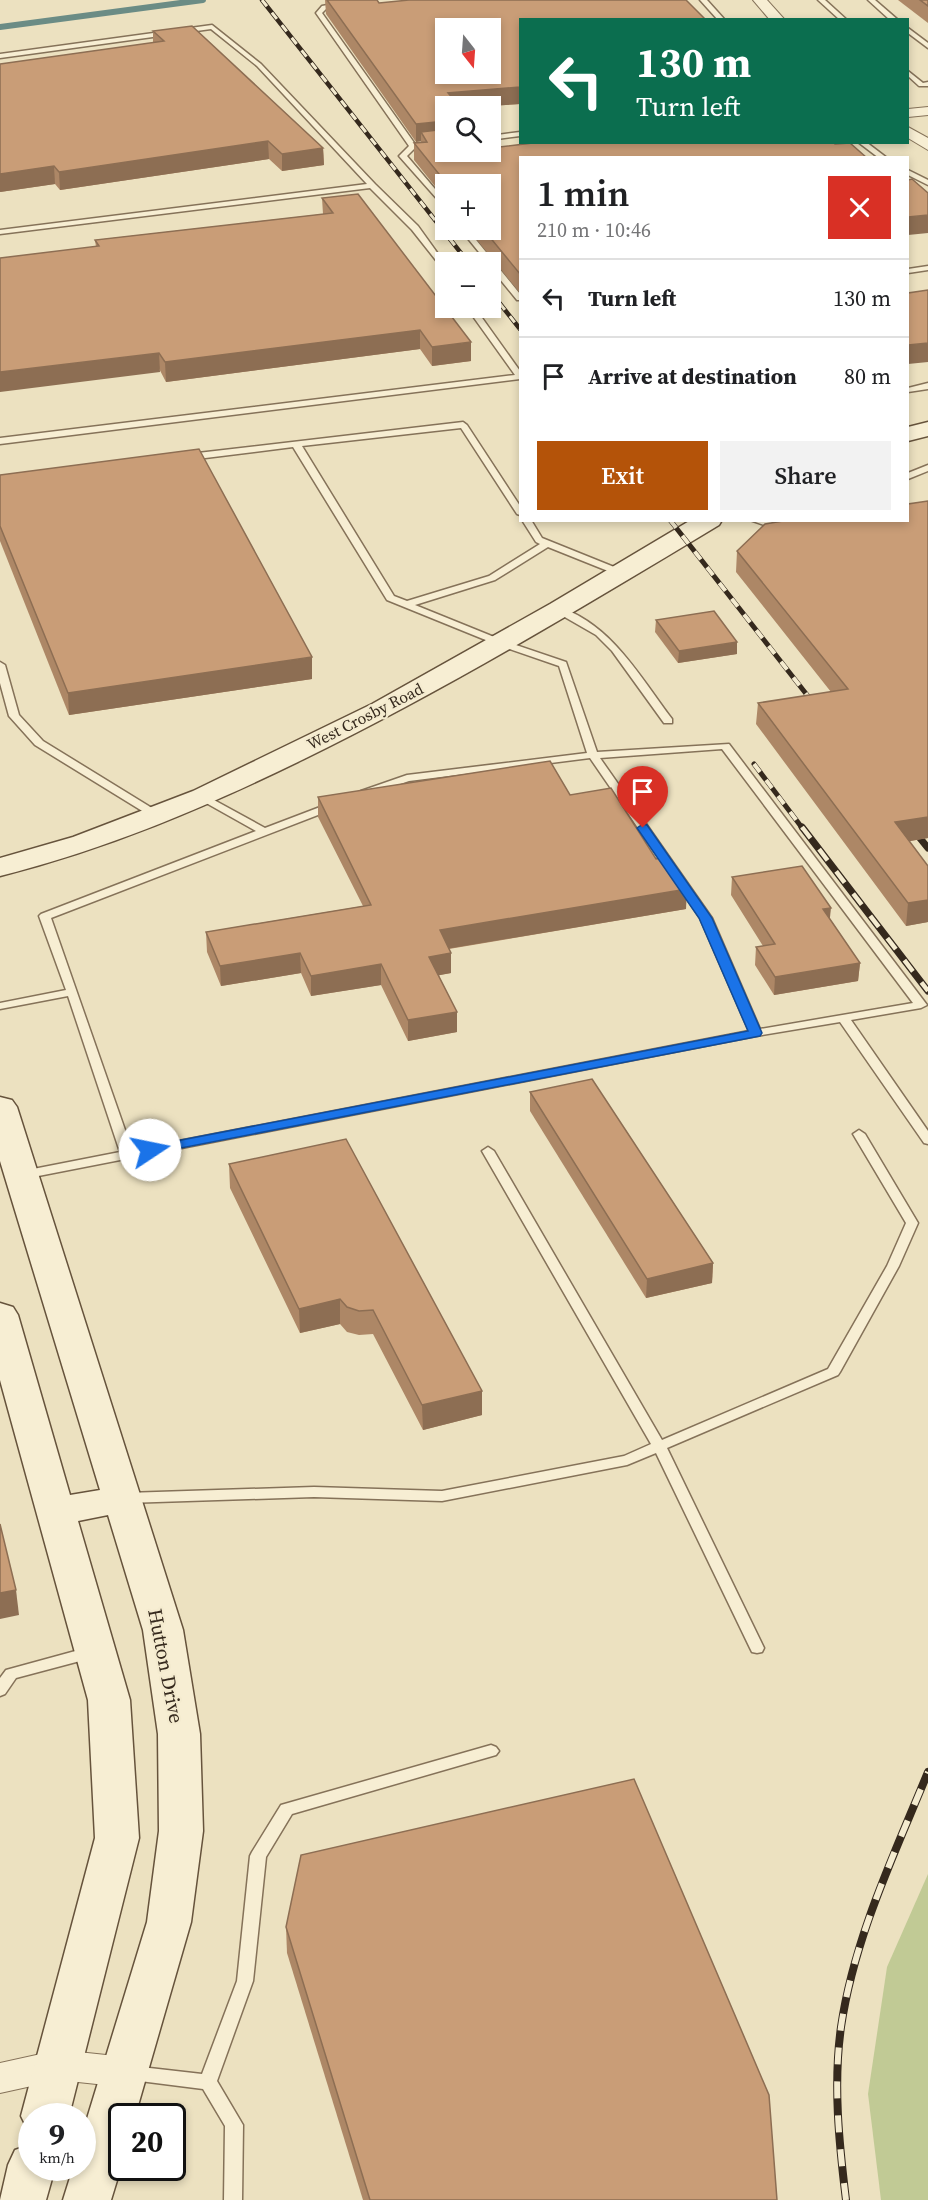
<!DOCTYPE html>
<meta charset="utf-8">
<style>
:root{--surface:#fff;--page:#f2f2f2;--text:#202124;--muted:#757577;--line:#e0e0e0;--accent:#b45309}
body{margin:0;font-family:"Source Serif 4",serif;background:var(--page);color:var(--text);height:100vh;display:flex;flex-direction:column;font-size:22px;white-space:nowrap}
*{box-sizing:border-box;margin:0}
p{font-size:20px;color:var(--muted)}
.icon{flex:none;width:33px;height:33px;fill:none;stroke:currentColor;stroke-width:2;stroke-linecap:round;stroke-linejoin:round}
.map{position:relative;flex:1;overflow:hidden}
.drawer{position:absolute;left:519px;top:156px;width:390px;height:366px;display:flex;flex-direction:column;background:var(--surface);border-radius:0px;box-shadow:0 3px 9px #0003}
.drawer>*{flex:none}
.guide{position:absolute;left:519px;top:18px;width:390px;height:126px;border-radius:0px;box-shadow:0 3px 9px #0003;background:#0b6e4f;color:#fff;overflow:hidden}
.needle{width:39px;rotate:163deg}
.fabs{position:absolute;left:435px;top:18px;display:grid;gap:12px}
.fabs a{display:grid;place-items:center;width:66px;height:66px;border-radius:0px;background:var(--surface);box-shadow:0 3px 9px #0003;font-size:30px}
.speed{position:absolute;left:18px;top:2103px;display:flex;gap:12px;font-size:30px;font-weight:700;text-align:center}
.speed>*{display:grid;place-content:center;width:78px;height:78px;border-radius:50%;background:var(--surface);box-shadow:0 3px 9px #0003;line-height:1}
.speed small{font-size:15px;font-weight:400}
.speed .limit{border:3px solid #111;border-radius:9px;background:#fff;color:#111}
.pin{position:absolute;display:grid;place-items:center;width:51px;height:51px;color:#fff;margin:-62px -26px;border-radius:50% 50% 50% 0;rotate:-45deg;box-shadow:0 0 6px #0007}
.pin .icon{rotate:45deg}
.me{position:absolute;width:66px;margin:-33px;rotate:79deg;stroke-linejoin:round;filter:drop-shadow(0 0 4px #0008)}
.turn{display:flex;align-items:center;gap:21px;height:126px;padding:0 18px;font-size:27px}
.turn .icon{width:78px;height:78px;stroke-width:2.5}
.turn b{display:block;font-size:42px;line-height:51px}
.round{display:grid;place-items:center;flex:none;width:63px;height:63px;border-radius:0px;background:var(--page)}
.headline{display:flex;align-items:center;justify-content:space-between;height:102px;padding:0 18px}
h1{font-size:36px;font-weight:600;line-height:45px}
.primary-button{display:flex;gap:12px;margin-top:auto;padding:12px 18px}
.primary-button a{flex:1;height:69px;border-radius:0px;background:var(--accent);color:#fff;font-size:24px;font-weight:600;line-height:69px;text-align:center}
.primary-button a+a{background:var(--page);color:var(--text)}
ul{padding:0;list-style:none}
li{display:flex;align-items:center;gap:18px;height:78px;padding:0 18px;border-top:2px solid var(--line)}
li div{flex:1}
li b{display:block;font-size:22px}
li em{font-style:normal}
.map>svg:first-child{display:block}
</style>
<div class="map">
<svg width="928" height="2200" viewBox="0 0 928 2200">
<rect width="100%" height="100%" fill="#ece1c0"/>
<polygon fill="#c1ca95" points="928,1874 928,2200 881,2200 868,2094 887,1967"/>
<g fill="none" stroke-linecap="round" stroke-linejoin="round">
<polyline stroke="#6b8c85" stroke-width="6" points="0,27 203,0"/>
<g stroke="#857259" stroke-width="3">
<g id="lane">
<polygon points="354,0 369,0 326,9 322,13 415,144 446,140 446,144 415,148 407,156 446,202 446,209 399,156 409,146 316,13 322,6"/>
<polygon points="700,0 707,0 725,20 718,20"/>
<polygon points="818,0 825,0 847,20 840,20"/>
<polygon points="868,0 875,0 898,20 890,20"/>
<polygon points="212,25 261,64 375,184 418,226 446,265 446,273 412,230 370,188 0,234 0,230 367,184 257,66 211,29 0,58 0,54"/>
<polygon points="908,28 928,43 928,48 908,33"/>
<polygon points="908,71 923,83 928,82 928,86 919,86 908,76"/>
<polygon points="520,132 520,136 490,140 490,136"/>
<polygon points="858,142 866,142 887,158 879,158"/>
<polygon points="908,170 928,180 928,185 908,175"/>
<polygon points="461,230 468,230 520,294 520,300 517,300 490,267 490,262 487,262"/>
<polygon points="928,266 928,270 908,273 908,269"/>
<polygon points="467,308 475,308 520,371 520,379 0,444 0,438 515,375"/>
<polygon points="928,383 928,389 908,392 908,388"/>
<path d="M463,422L467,425L520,506V515L517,514L461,428L302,446L394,596L407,601L489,576L540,544L536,542L522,520H531L542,538L624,571V575H618L548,547L495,580L415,605L504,641L566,662L597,752L729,744L927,1005L921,1008L851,1020L928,1131V1144L924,1143L840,1022L756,1036L23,1179L19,1178L17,1175L23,1171L120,1152L68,996L0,1009V1003L66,990L39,916L41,914L256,831L199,799L198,797L203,794L265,828L328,804H336L337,806L336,808L51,918L132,1150L749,1031L700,918L590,758L409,781L365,796L360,793L361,791L407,775L587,753L559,666L498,645L387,600L293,447L189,460L185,457L189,454ZM722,749L913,1003L760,1029L712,918L600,758Z"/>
<polygon points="928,465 928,471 908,479 908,473"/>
<polygon points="750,520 765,520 783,526 792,520 804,520 784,532"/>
<path d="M559,607C612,625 640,677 672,719V723H664L612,651L596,635L556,612L554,610Z"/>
<polygon points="0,662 5,665 19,715 43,741 160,813 161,815 160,817 152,817 35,745 9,716 0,683"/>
<polygon points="859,1130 865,1134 918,1223 899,1266 840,1372 838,1375 667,1448 764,1648 762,1652 757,1653 752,1652 750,1648 656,1453 627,1465 442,1501 314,1497 126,1503 121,1501 119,1498 121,1495 126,1493 314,1487 442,1491 624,1456 651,1444 482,1151 488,1147 494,1151 662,1440 828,1369 887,1266 906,1223 853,1134"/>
<polygon points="90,1647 95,1649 97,1653 95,1657 16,1678 5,1694 0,1696 0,1678 6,1670"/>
<polygon points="491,1745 496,1747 499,1751 496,1755 292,1814 266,1857 253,1981 217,2081 243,2125 242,2200 224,2200 225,2126 203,2089 132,2080 126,2078 124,2073 126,2068 132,2066 202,2074 237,1981 250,1856 252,1852 281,1805"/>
</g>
</g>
<g stroke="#857259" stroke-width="2">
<g id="street">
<polygon points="753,0 767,0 785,20 770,20"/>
<polygon points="928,107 928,115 908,117 908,109"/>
<polygon points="908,127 928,138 928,150 908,138"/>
<polygon points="59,2050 125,2057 138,2061 143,2072 138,2083 125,2087 59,2080 0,2093 0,2063"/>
</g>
</g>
<g stroke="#66533c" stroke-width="3">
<g id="secondary">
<polygon points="928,422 928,436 908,441 908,427"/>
<path d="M691,520H722L719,525C583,607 447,689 304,759C206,807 107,849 0,876V858L73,837L193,791L372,704L550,604Z"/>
<polygon points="0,1097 12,1100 17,1107 183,1630 200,1734 203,1831 191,1922 135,2116 122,2116 122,2164 111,2200 63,2200 73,2168 82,2168 82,2135 147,1922 159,1831 158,1734 143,1630 108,1515 78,1521 130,1700 139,1838 69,2116 32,2116 32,2132 28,2130 21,2116 95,1838 88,1700 0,1380 0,1303 13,1307 18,1315 70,1495 100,1490 0,1161"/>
<polygon points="32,2144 32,2168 55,2168 46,2200 0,2200 8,2165 15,2150"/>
</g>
</g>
<use href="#lane" fill="#f7eed3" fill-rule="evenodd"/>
<use href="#street" fill="#f7eed3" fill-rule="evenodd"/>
<use href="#secondary" fill="#f7eed3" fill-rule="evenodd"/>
<g stroke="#35291d" stroke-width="4.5">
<g id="rail-far3">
<polyline points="262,0 468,262"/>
<polyline points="490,291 520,329"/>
</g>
</g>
<g stroke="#35291d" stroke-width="5">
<g id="rail-far2">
<polyline points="670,520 818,709"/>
<polyline points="754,764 803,829"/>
</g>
</g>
<g stroke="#35291d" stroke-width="7">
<g id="rail-far1">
<polyline points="802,827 928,991"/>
<polyline points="911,827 928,848"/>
</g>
</g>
<g stroke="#35291d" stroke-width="8">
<path id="rail" d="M846,2200C839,2143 833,2084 841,2027C854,1938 894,1855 928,1772"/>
</g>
<use href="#rail-far3" stroke="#f4ebcf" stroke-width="3" stroke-dasharray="8" stroke-linecap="butt"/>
<use href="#rail-far2" stroke="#f4ebcf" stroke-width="4" stroke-dasharray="10" stroke-linecap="butt"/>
<use href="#rail-far1" stroke="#f4ebcf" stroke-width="4.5" stroke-dasharray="14" stroke-linecap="butt"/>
<use href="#rail" stroke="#f4ebcf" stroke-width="6" stroke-dasharray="17" stroke-linecap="butt"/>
</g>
<g fill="#ad8766">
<polygon points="325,0 377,0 379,3 520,20 520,104 489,106 446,106 491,148 835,144 867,158 520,158 520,293 469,230 490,230 490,184 446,184 446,200 414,160 414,143 421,142 421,141 416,142 326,14"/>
<polygon points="898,0 928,0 928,23"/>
<polygon points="153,31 323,148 324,165 282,171 269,159 60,190 55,184 0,192 153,43"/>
<polygon points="322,198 471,361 432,366 420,349 166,382 96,247 95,240 323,214"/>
<polygon points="0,475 312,679 69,715 0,541"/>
<polygon points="765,524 928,838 909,841 928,866 928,922 906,926 756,724 758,703 831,692 736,572 737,551"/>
<polygon points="656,620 737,654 678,663 655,632"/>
<polygon points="570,795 686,909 449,949 451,973 439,975 457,1032 408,1041 381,985 311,996 301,973 221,986 207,952 206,932 363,906 318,817 318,797"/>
<polygon points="732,877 830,919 860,963 858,981 774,995 755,965 756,947 763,946 731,895"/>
<polygon points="530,1092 713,1263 712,1283 646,1298 530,1111"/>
<polygon points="229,1164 482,1415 423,1430 373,1334 359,1335 347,1332 340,1324 300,1333 230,1188"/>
<polygon points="286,1927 777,2200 363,2200 287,1953"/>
</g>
<g fill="#8d6e53">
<polygon points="520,87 520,104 489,106 448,106 448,93"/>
<polygon points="446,121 446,139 421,132 421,141 416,142 416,124"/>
<polygon points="268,141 269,159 60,190 59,172"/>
<polygon points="323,148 324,165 282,171 282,154"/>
<polygon points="54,166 55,184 0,192 0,174"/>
<polygon points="928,215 928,233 908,235 908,217"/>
<polygon points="420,330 420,349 166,382 165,362"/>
<polygon points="471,342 471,361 432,366 432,347"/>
<polygon points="928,343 928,362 908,364 908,345"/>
<polygon points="159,353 160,372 0,392 0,372"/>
<polygon points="737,642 737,654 678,663 679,651"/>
<polygon points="312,657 312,679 69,715 68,693"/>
<polygon points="928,817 928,838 893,844 895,822"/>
<polygon points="687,889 686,909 440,950 440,930"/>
<polygon points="928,900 928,922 906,926 908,903"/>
<polygon points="831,908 829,926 823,909"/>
<polygon points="300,953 301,973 221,986 220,966"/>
<polygon points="451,953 451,973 430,977 429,957"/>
<polygon points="860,963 858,981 774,995 775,977"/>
<polygon points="381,964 381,985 311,996 311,976"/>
<polygon points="457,1012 457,1032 408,1041 408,1020"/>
<polygon points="713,1263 712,1283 646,1298 647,1279"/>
<polygon points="340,1299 340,1324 300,1333 299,1309"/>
<polygon points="482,1391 482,1415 423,1430 422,1405"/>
<polygon points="16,1590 19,1615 0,1619 0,1593"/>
</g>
<g fill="#c99d77" stroke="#8d6e53" stroke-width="1.5" fill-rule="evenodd">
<path d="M327,0H377L379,3L409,0H686L706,20H520V87L448,93L459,106H446V121L416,124ZM446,28H490V74H446Z"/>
<polygon points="920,0 928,0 928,6"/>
<polygon points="192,26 323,148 282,154 268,141 59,172 54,166 0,174 0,64 164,41 153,31"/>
<polygon points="446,129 446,152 490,152 490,147 491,148 541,142 833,142 835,144 850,143 867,158 520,158 520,274 484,230 490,230 490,184 447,184 414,143 427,142 421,132"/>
<polygon points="912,179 928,193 928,215 908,217 908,180"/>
<polygon points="358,194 471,342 432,347 420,330 165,362 159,353 0,372 0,258 99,246 95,240 333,213 322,198"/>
<polygon points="928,290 928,343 908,345 908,293"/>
<polygon points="199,449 312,657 68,693 0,526 0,475"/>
<polygon points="928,501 928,817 895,822 928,866 928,900 908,903 758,703 848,689 737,551 765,524 789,520 908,520 908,504"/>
<polygon points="714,611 737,642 679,651 656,620"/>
<polygon points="550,761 570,795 611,788 656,859 667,857 687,889 440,930 451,953 429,957 457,1012 408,1020 381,964 311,976 300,953 220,966 206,932 371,905 318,797"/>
<polygon points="802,866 831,908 823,909 860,963 775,977 756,947 775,944 732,877"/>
<polygon points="592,1079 713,1263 647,1279 530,1092"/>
<polygon points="346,1139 482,1391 422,1405 373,1310 359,1311 347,1307 340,1299 299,1309 229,1164"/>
<polygon points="0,1524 16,1590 0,1593"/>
<polygon points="634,1779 769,2095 777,2200 370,2200 286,1927 301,1855"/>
</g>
<polygon fill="#1a73e8" stroke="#114b97" stroke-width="1.5" points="643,824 647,825 712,918 762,1033 760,1036 150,1154 143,1150 150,1146 748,1031 699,918 637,828"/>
<g text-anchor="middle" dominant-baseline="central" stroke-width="4.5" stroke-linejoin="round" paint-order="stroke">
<g font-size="16" fill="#35291d" stroke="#f4ebcf">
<text transform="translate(365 716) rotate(-27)">West Crosby Road</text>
</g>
<g font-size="20" fill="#35291d" stroke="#f4ebcf">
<text transform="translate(166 1666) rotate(79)">Hutton Drive</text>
</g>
</g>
</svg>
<div class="fabs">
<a><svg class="needle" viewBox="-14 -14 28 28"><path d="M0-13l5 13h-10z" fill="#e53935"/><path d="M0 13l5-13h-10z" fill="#757577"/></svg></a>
<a><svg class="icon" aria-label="search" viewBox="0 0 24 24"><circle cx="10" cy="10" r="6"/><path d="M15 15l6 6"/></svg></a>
<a>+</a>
<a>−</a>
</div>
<div class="speed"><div>9<small>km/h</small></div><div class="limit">20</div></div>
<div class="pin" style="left:643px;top:828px;background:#d93025"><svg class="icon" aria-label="arrive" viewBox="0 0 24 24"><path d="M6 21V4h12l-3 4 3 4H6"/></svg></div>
<svg class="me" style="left:150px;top:1150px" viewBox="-20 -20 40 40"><circle r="19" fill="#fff"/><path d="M0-13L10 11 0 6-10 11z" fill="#1a73e8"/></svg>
<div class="guide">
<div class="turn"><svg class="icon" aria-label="left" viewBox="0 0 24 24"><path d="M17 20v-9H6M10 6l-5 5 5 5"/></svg><div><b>130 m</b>Turn left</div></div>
</div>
<section class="drawer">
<div class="headline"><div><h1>1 min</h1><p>210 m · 10:46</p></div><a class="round" style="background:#d93025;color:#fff"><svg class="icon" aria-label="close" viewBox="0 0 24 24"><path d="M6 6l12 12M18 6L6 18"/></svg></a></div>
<ul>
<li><svg class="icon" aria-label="left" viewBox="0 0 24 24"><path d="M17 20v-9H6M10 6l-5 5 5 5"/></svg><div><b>Turn left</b></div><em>130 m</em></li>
<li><svg class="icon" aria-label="arrive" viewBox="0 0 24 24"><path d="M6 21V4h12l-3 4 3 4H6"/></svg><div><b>Arrive at destination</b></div><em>80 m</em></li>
</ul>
<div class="primary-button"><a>Exit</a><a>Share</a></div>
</section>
</div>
